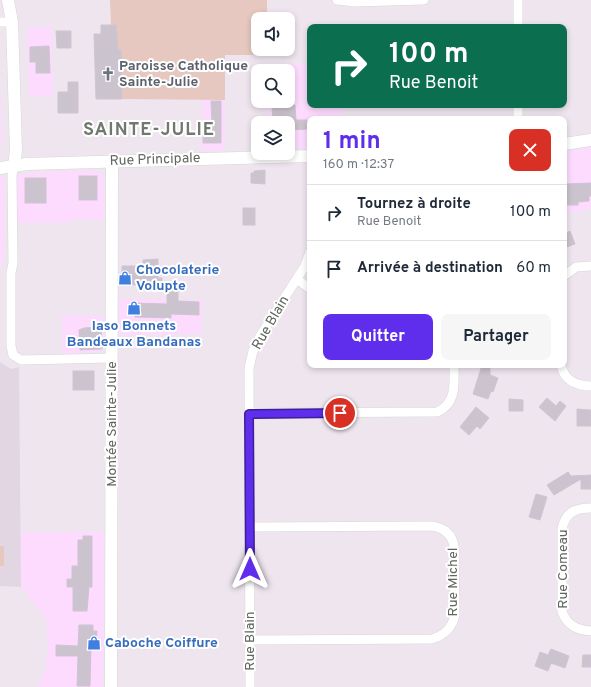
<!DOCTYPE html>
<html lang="fr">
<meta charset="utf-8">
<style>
:root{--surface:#fff;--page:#f6f6f7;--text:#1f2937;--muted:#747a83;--line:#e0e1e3;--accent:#5f2eec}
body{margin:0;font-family:Overpass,sans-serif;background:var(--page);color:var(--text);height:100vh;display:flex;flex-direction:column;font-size:15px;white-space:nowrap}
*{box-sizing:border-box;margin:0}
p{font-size:13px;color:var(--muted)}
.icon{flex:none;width:22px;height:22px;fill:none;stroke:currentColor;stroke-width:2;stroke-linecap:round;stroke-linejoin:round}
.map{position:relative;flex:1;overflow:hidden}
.drawer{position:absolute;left:307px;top:116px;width:260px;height:252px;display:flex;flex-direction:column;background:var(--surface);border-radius:8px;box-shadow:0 2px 6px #0003}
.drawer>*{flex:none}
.guide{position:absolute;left:307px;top:24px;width:260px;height:84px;border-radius:8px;box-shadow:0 2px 6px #0003;background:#0b6e4f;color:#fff;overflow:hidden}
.tools{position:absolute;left:251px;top:12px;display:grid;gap:8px}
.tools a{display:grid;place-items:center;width:44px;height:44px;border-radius:8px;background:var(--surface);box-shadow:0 2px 6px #0003;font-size:20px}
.pin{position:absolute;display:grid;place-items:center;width:34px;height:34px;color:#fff;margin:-17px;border:2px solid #fff;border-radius:50%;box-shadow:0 1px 4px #0007}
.me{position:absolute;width:44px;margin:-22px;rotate:0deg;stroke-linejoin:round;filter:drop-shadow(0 0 3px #0008)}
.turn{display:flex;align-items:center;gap:14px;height:84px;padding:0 16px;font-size:18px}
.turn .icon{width:52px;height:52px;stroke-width:2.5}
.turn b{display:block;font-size:28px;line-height:34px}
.round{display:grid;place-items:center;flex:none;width:42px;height:42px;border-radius:8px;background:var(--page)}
.headline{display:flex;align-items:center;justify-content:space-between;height:68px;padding:0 16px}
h1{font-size:24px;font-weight:700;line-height:30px;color:var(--accent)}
.button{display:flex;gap:8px;margin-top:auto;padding:8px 16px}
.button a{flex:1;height:46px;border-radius:8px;background:var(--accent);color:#fff;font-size:16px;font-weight:700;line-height:46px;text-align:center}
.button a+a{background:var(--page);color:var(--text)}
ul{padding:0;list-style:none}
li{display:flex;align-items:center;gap:12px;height:56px;padding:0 16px;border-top:1px solid var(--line)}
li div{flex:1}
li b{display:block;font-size:15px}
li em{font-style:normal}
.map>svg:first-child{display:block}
</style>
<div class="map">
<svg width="591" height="687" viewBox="0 0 591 687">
<rect width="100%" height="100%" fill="#efe5ef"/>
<g fill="#fcdbfe">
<polygon points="27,27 52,27 53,97 29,96"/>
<polygon points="310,63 310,105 342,105 342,119 310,119 310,148 288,148 288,123 270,123 269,101 288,101 288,71 268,71 268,65"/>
<polygon points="0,74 2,140 0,150"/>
<polygon points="203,100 225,100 225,150 201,151"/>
<polygon points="591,147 591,209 564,214 564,152"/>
<polygon points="95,170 101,173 104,178 104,220 68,220 68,223 17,223 17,175 59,171"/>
<polygon points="0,176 4,177 4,259 3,264 0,264"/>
<polygon points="119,299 203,300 201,334 119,335"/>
<polygon points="62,315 104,316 104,346 101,352 62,354"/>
<polygon points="20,532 104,532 103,687 38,687 45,671 48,649 46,618 21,587"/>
</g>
<polygon fill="#e2d6e2" points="0,362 11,369 19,367 21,587 0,586"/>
<g fill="#e7c8c1">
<polygon points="110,0 267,0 267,19 258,19 258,49 266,49 266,55 225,55 225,100 122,99 121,50 118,50 116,25 111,25"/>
<rect x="0" y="546" width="4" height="20"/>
</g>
<g fill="#cbc3cd" stroke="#d2c3d4">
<polygon points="101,25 116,25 118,50 121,50 122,99 96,99 94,34 101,34"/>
<polygon points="56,31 71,31 71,48 57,48"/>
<polygon points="49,46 50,73 36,73 36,62 30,62 30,47"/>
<polygon points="68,82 78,82 78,113 58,113 58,92 68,92"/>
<polygon points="211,101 221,101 221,143 203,143 203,124 212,124"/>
<polygon points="295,105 296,120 307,120 308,129 288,130 288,123 273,123 272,106"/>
<polygon points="265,170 265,184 251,183 251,173 254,173 254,171"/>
<rect x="79" y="176" width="18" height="24"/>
<rect x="25" y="178" width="21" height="25"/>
<polygon points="591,183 591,196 589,196 589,201 578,202 578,205 564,205 564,184"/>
<rect x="243" y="208" width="12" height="17"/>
<polygon points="570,231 575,244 564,248 564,234"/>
<polygon points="158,259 158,278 162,278 162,288 151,288 151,286 122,284 122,266 143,266 143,260"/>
<polygon points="167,286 178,286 178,301 199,302 199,315 171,314 171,318 135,317 135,313 132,313 132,303 167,304"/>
<polygon points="101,327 102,349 80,350 79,330 84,328"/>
<polygon points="482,365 490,365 490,375 498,378 493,392 491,391 488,399 473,394"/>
<rect x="73" y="371" width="21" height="19"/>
<polygon points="547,398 556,406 560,401 566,406 555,421 539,407"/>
<polygon points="509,399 523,400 523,411 509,411"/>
<polygon points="476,407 489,418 480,429 477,426 469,435 460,427"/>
<polygon points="577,409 591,410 591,426 577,426"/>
<polygon points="568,472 571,476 591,475 591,489 581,489 581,479 554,495 547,485"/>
<polygon points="536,494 547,497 540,520 529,517"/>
<polygon points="83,536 92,536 92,587 89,587 87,611 73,611 73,587 67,587 67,579 72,579 72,566 78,566 78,540 83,540"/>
<polygon points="79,625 93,625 93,631 97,631 96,647 91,646 90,686 77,686 78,656 56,656 56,645 78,646"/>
<polygon points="551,649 569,656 565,668 551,663 548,671 535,666 540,652 548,655"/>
<polygon points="583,655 591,655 591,667 582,667"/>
</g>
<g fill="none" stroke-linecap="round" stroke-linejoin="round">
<g stroke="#d3d9d2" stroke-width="10">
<g id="minor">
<polyline points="337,0 355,2 424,0"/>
<polyline points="0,22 12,22"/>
<polyline points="518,27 518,0"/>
<polyline points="518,105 518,119"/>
<polyline points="14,166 12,175 13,263 11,273 11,346 13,355 21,360 112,358"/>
<polyline points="564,276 576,267 591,266"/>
<polyline points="297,279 310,289"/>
<path d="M561,365C564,380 576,386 591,386"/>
<path d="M249,413L437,412C457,404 454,383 454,365"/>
<path d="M591,508C576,508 565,512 562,529V612C568,626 577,630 591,631"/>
<path d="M250,640L432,639C445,635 452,628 455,615L454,546C452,534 444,528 432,526L250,527"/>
<polyline points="250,687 249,368 253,351 260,336 305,266 310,252"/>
</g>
</g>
<g stroke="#d3d9d2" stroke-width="13">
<g id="tertiary">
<polyline points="8,0 12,22 16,150 14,166"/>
<polyline points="564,144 591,140"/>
<polyline points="0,168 27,164 310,156"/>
<polyline points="111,687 112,161"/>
</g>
</g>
<use href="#minor" stroke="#fff" stroke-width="9"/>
<use href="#tertiary" stroke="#fff" stroke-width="12"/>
</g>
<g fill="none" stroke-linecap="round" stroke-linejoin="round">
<g stroke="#3e1e99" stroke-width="10">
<polyline id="route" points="250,569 249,414 340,413"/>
</g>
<use href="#route" stroke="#5f2eec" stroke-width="7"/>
</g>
<defs>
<g id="church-bare" transform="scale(1.08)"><path d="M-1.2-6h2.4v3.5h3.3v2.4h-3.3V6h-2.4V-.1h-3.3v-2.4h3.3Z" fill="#6b7280" stroke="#fff" stroke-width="2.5" paint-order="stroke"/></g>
<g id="shop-bare" transform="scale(1.08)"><path d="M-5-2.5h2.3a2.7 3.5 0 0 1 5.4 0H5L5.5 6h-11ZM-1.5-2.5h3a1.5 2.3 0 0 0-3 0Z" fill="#3f7fe0" stroke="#fff" stroke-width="2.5" paint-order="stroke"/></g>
</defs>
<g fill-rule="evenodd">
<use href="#church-bare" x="108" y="74"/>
<use href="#shop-bare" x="125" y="278"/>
<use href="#shop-bare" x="134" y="308"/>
<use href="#shop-bare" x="94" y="643"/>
</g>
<g text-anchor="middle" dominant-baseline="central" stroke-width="4" stroke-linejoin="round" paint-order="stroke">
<g font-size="14" font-weight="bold" fill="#5b616d" stroke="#fff" text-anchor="start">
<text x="119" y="66">Paroisse Catholique<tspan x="119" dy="16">Sainte-Julie</tspan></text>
</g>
<g font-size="14" fill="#5f665d" stroke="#fff">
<text transform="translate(155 160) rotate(-2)">Rue Principale</text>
<text transform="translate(271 323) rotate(-60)">Rue Blain</text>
<text transform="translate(112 424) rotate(-90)">Montée Sainte-Julie</text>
<text transform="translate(563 569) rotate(-90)">Rue Comeau</text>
<text transform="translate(453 582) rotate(-90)">Rue Michel</text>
<text transform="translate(250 641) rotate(-90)">Rue Blain</text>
</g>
<g font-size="14" font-weight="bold" fill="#366cbe" stroke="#fff" text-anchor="start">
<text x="136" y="270">Chocolaterie<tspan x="136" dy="16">Volupte</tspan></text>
<text x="134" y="326" text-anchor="middle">Iaso Bonnets<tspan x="134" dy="16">Bandeaux Bandanas</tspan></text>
<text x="105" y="643">Caboche Coiffure</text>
</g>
<g font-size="18" font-weight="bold" letter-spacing="1" fill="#71786e" stroke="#fff">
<text x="149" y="130">SAINTE-JULIE</text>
</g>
</g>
</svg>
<div class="tools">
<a><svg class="icon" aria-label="sound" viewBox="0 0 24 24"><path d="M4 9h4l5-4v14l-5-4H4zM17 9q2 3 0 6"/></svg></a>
<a><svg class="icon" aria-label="search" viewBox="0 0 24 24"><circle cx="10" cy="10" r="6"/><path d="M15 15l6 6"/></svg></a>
<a><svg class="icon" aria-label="layers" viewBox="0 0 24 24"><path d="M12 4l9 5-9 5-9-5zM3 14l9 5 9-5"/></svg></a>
</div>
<div class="pin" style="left:340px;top:413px;background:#d93025"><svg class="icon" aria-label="arrive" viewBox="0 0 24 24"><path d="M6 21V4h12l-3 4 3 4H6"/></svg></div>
<svg class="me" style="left:250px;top:569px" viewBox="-20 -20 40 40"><path d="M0-17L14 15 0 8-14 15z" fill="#5f2eec" stroke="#fff" stroke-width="4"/></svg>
<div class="guide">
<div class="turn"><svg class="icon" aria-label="right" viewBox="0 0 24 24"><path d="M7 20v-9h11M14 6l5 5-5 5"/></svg><div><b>100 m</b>Rue Benoit</div></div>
</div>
<section class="drawer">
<div class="headline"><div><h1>1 min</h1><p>160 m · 12:37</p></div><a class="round" style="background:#d93025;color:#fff"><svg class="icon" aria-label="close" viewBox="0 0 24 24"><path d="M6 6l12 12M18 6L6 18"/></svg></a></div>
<ul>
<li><svg class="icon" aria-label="right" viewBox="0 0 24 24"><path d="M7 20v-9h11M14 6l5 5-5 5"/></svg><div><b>Tournez à droite</b><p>Rue Benoit</p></div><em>100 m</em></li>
<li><svg class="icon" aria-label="arrive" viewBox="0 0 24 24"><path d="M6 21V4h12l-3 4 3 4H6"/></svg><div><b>Arrivée à destination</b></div><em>60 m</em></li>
</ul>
<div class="button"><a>Quitter</a><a>Partager</a></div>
</section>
</div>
